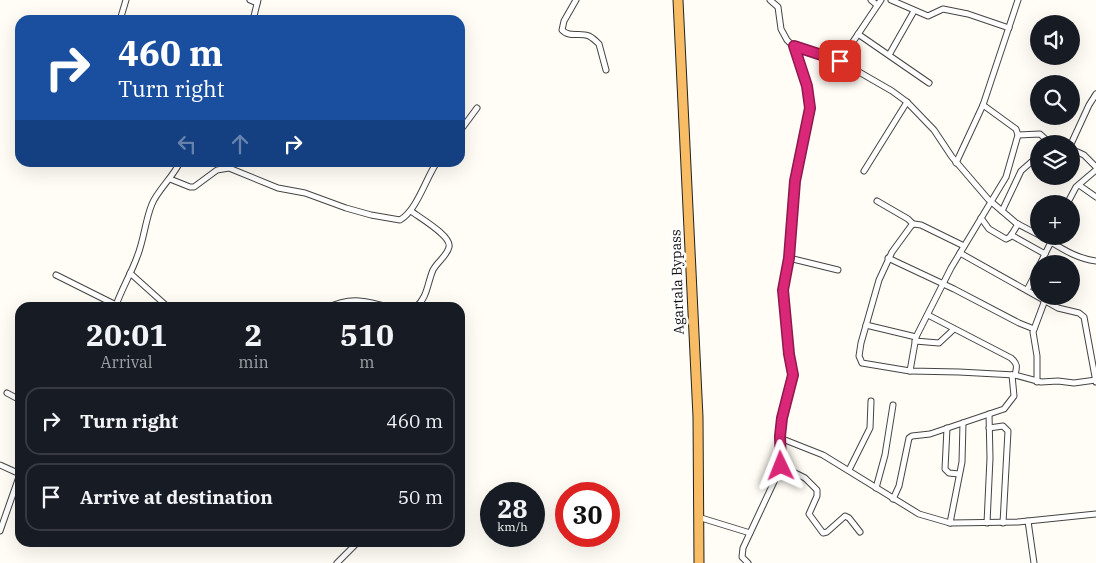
<!DOCTYPE html>
<meta charset="utf-8">
<style>
:root{--surface:#171b24;--page:#20242c;--text:#f1f3f6;--muted:#9ea1a6;--line:#363941}
body{margin:0;font-family:"IBM Plex Serif",serif;background:var(--page);color:var(--text);height:100vh;display:flex;flex-direction:column;font-size:19px;white-space:nowrap}
*{box-sizing:border-box;margin:0}
p{font-size:16px;color:var(--muted)}
.icon{flex:none;width:28px;height:28px;fill:none;stroke:currentColor;stroke-width:2;stroke-linecap:round;stroke-linejoin:round}
.map{position:relative;flex:1;overflow:hidden}
.drawer{position:absolute;left:15px;top:302px;width:450px;height:245px;display:flex;flex-direction:column;background:var(--surface);border-radius:15px;box-shadow:0 5px 20px #0002}
.drawer>*{flex:none}
.guide{position:absolute;left:15px;top:15px;width:450px;height:152px;border-radius:15px;box-shadow:0 5px 20px #0002;background:#1a4fa0;color:#fff;overflow:hidden}
.tools{position:absolute;left:1030px;top:15px;display:grid;gap:10px}
.tools a{display:grid;place-items:center;width:50px;height:50px;border-radius:50%;background:var(--surface);box-shadow:0 5px 20px #0002;font-size:25px}
.speed{position:absolute;left:480px;top:482px;display:flex;gap:10px;font-size:25px;font-weight:700;text-align:center}
.speed>*{display:grid;place-content:center;width:65px;height:65px;border-radius:50%;background:var(--surface);box-shadow:0 5px 20px #0002;line-height:1}
.speed small{font-size:12px;font-weight:400}
.speed .limit{border:8px solid #d22;background:#fff;color:#111}
.pin{position:absolute;display:grid;place-items:center;width:42px;height:42px;color:#fff;margin:-21px;border-radius:10px;box-shadow:0 2px 8px #0006}
.me{position:absolute;width:55px;margin:-28px;rotate:358deg;stroke-linejoin:round;filter:drop-shadow(0 0 4px #0008)}
.turn{display:flex;align-items:center;gap:18px;height:105px;padding:0 20px;font-size:22px}
.turn .icon{width:65px;height:65px;stroke-width:2.5}
.turn b{display:block;font-size:35px;line-height:42px}
.lanes{display:flex;align-items:center;height:48px;padding:0 20px;background:#0003;justify-content:center;gap:25px;direction:ltr}
.lanes .off{opacity:.35}
.eta{display:flex;justify-content:space-evenly;align-items:center;height:85px;text-align:center}
.eta b{font-size:30px;font-weight:700;line-height:35px}
ul{padding:0;list-style:none}
li{display:flex;align-items:center;gap:15px;height:68px;margin:0 10px 8px;padding:0 10px;border:2px solid var(--line);border-radius:15px}
li div{flex:1}
li b{display:block;font-size:19px}
li em{font-style:normal}
.map>svg:first-child{display:block}
</style>
<div class="map">
<svg width="1096" height="563" viewBox="0 0 1096 563">
<rect width="100%" height="100%" fill="#fffdf5"/>
<g fill="none" stroke-linecap="round" stroke-linejoin="round">
<g stroke="#444" stroke-width="7">
<g id="minor">
<polyline points="250,0 257,3"/>
<path d="M576,0L564,21L562,30C569,38 580,32 589,36C593,38 596,41 599,44L606,70"/>
<polyline points="770,0 778,7 781,29 787,40 794,47 804,51 840,61 892,91 907,102 934,130 952,157 988,199 1016,223 1039,235"/>
<polyline points="871,0 877,5"/>
<polyline points="891,0 928,16 943,9 968,14 1009,28"/>
<polyline points="120,20 126,0"/>
<polyline points="253,20 258,0"/>
<polyline points="858,34 929,83"/>
<polyline points="889,55 914,11"/>
<polyline points="840,61 881,0"/>
<polyline points="460,131 477,108"/>
<polyline points="1018,135 1040,134 1051,144"/>
<polyline points="1071,144 1089,105 1096,94"/>
<polyline points="1071,149 1084,155 1096,167"/>
<polyline points="956,163 983,105 1018,0"/>
<polyline points="864,171 907,102"/>
<path d="M170,179L190,187H194L217,170L229,168L278,188L305,193L346,208L371,215L400,220C417,210 425,180 437,162"/>
<polyline points="1079,185 1096,197"/>
<polyline points="877,201 908,219 913,224"/>
<polyline points="1067,204 1076,187 1096,170"/>
<path d="M411,211C420,218 452,236 449,247C447,256 437,262 433,270C427,284 428,297 415,308"/>
<polyline points="1002,211 1021,171 1039,155"/>
<polyline points="981,218 989,229 1006,239 1010,237 1018,224"/>
<polyline points="1011,235 1045,254"/>
<path d="M1041,236C1060,247 1074,258 1096,261"/>
<polyline points="964,246 921,225 914,224 911,226 892,252 879,280 861,343 859,356 862,363 910,371 959,372 1015,375 1041,382 1058,381 1074,383 1096,380"/>
<polyline points="960,253 1058,308 1079,313 1084,317 1096,382"/>
<polyline points="789,258 838,270"/>
<polyline points="888,258 954,289 1019,323 1034,329"/>
<polyline points="1040,264 1054,236"/>
<polyline points="130,273 169,308"/>
<polyline points="56,275 116,305"/>
<polyline points="1027,290 1039,267"/>
<path d="M115,308C121,290 131,274 137,257C144,240 145,221 152,204C157,191 173,177 180,162"/>
<path d="M328,308C349,296 369,301 391,308"/>
<path d="M928,315L1011,358C1018,364 1017,367 1015,375"/>
<polyline points="866,325 916,337"/>
<polyline points="915,341 939,343 954,329"/>
<polyline points="910,371 916,337 951,268 1006,177 1018,135 1016,129 983,105"/>
<polyline points="1037,382 1037,356 1033,332 1045,300"/>
<polyline points="7,393 20,400"/>
<polyline points="947,428 945,469 949,473 959,474"/>
<polyline points="989,428 1003,426 1008,431 1003,523"/>
<polyline points="780,438 823,455 919,514 950,523 1018,522 1096,514"/>
<polyline points="0,465 20,474"/>
<polyline points="781,466 805,478 817,490 817,496 809,514 823,533 827,532 845,516 849,518 860,532"/>
<polyline points="849,470 870,428 871,401"/>
<polyline points="876,488 885,455 893,405"/>
<polyline points="893,499 899,486 909,438 912,436 930,434 1004,409 1014,396 1012,375"/>
<polyline points="698,517 750,533"/>
<polyline points="1028,521 1034,563"/>
<polyline points="950,523 962,462 963,423"/>
<polyline points="987,523 990,458 989,414"/>
<polyline points="0,531 20,474"/>
<polyline points="337,563 358,542"/>
<polyline points="748,563 742,557 743,548 780,469 782,464 780,436 782,418 793,379 783,290 789,258 795,181 810,108 807,86 794,47"/>
</g>
</g>
<g stroke="#222" stroke-width="11">
<polyline id="trunk" points="678,0 698,417 699,563"/>
</g>
<use href="#minor" stroke="#fff" stroke-width="5"/>
<use href="#trunk" stroke="#f7bc64" stroke-width="9"/>
</g>
<g fill="none" stroke-linecap="round" stroke-linejoin="round">
<g stroke="#8e194d" stroke-width="12">
<polyline id="route" points="781,466 780,436 782,418 793,375 789,354 783,290 789,258 795,181 810,108 807,86 794,46 840,61"/>
</g>
<use href="#route" stroke="#db2777" stroke-width="9"/>
</g>
<g text-anchor="middle" dominant-baseline="central" stroke-width="5" stroke-linejoin="round" paint-order="stroke">
<g font-size="14" fill="#111" stroke="#fff">
<text transform="translate(677 282) rotate(-92)">Agartala Bypass</text>
</g>
</g>
</svg>
<div class="tools">
<a><svg class="icon" aria-label="sound" viewBox="0 0 24 24"><path d="M4 9h4l5-4v14l-5-4H4zM17 9q2 3 0 6"/></svg></a>
<a><svg class="icon" aria-label="search" viewBox="0 0 24 24"><circle cx="10" cy="10" r="6"/><path d="M15 15l6 6"/></svg></a>
<a><svg class="icon" aria-label="layers" viewBox="0 0 24 24"><path d="M12 4l9 5-9 5-9-5zM3 14l9 5 9-5"/></svg></a>
<a>+</a>
<a>−</a>
</div>
<div class="speed"><div>28<small>km/h</small></div><div class="limit">30</div></div>
<div class="pin" style="left:840px;top:61px;background:#d93025"><svg class="icon" aria-label="arrive" viewBox="0 0 24 24"><path d="M6 21V4h12l-3 4 3 4H6"/></svg></div>
<svg class="me" style="left:781px;top:466px" viewBox="-20 -20 40 40"><path d="M0-17L14 15 0 8-14 15z" fill="#db2777" stroke="#fff" stroke-width="4"/></svg>
<div class="guide">
<div class="turn"><svg class="icon" aria-label="right" viewBox="0 0 24 24"><path d="M7 20v-9h11M14 6l5 5-5 5"/></svg><div><b>460 m</b>Turn right</div></div>
<div class="lanes"><svg class="icon off" aria-label="left" viewBox="0 0 24 24"><path d="M17 20v-9H6M10 6l-5 5 5 5"/></svg><svg class="icon off" aria-label="ahead" viewBox="0 0 24 24"><path d="M12 20V5M6 11l6-6 6 6"/></svg><svg class="icon" aria-label="right" viewBox="0 0 24 24"><path d="M7 20v-9h11M14 6l5 5-5 5"/></svg></div>
</div>
<section class="drawer">
<div class="eta">
<div><b>20:01</b><p>Arrival</p></div>
<div><b>2</b><p>min</p></div>
<div><b>510</b><p>m</p></div>
</div>
<ul>
<li><svg class="icon" aria-label="right" viewBox="0 0 24 24"><path d="M7 20v-9h11M14 6l5 5-5 5"/></svg><div><b>Turn right</b></div><em>460 m</em></li>
<li><svg class="icon" aria-label="arrive" viewBox="0 0 24 24"><path d="M6 21V4h12l-3 4 3 4H6"/></svg><div><b>Arrive at destination</b></div><em>50 m</em></li>
</ul>
</section>
</div>
